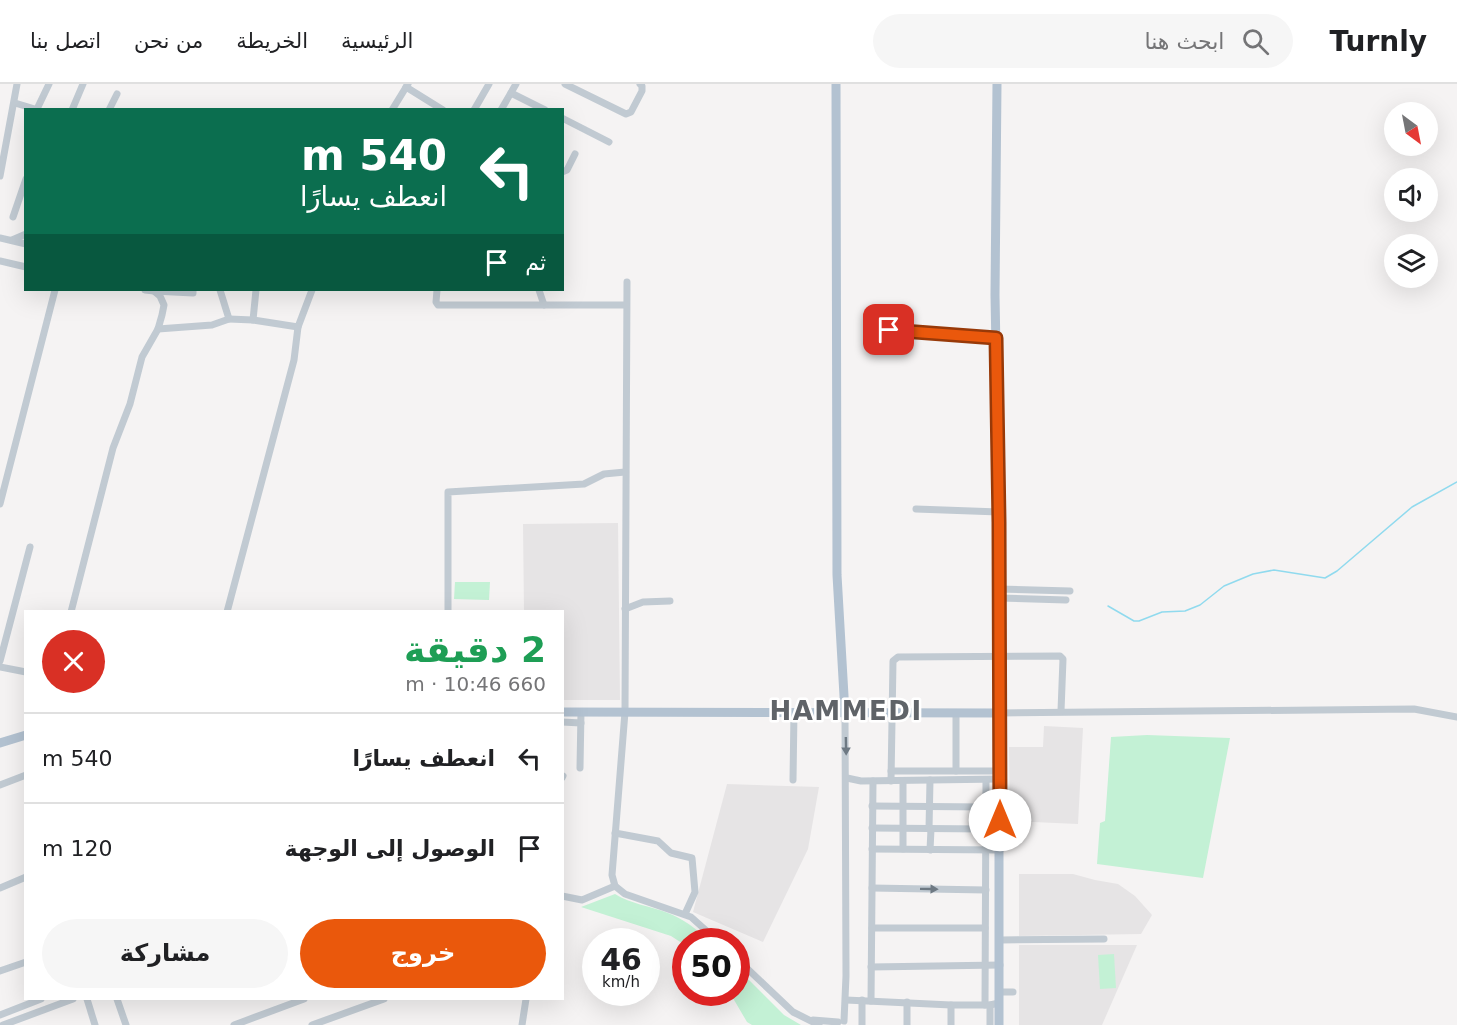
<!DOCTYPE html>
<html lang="ar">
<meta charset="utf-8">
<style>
:root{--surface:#fff;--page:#f6f6f6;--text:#202124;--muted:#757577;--line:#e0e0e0;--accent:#ea580c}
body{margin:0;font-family:"DejaVu Sans","Noto Sans Arabic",sans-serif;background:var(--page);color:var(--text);direction:rtl;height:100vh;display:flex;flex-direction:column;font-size:22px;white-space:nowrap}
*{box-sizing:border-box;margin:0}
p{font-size:20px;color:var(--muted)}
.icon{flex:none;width:33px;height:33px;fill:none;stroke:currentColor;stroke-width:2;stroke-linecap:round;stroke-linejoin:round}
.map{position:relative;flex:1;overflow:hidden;direction:ltr}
.panel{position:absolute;left:24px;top:526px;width:540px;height:390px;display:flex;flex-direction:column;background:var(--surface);border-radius:0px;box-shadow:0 6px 24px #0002;direction:rtl}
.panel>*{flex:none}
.hud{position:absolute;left:24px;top:24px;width:540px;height:183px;border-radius:0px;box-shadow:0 6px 24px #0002;direction:rtl;background:#0b6e4f;color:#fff;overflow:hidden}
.needle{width:39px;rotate:148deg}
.controls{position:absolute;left:1384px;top:18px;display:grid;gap:12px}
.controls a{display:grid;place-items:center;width:54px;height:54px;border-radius:50%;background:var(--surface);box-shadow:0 6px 24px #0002;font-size:30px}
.speed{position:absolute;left:582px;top:844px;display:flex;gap:12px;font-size:30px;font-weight:700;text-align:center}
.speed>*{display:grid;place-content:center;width:78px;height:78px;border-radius:50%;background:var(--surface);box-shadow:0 6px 24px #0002;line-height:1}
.speed small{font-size:15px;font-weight:400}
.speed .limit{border:9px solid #d22;background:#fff;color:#111}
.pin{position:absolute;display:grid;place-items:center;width:51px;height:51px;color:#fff;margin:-26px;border-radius:12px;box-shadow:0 3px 9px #0006}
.me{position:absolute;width:66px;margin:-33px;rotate:0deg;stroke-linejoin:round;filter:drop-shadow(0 0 4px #0008)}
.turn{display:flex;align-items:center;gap:21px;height:126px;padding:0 18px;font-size:27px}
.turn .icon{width:78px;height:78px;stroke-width:2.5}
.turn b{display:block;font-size:42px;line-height:51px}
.then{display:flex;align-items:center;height:57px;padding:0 18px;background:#0003;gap:12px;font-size:22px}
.round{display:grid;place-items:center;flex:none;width:63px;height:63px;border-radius:32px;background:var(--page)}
.summary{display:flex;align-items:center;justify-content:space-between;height:102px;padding:0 18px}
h1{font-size:36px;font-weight:700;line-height:45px;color:#1e9e55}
.primary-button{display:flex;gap:12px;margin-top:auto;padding:12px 18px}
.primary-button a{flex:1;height:69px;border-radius:36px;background:var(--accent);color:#fff;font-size:24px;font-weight:700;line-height:69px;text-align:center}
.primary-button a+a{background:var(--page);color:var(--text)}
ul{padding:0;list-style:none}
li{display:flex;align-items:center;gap:18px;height:90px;padding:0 18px;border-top:2px solid var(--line)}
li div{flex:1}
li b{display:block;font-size:22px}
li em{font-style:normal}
header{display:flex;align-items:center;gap:36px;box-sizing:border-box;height:84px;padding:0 30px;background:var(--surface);border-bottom:2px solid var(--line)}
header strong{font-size:28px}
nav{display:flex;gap:33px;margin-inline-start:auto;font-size:21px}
.search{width:420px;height:54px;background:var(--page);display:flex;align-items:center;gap:15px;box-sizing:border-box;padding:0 21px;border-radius:33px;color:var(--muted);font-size:22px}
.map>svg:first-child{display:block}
</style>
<header>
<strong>Turnly</strong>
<div class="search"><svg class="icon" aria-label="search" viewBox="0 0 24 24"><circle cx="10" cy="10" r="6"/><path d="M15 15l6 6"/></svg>ابحث هنا</div>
<nav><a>الرئيسية</a><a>الخريطة</a><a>من نحن</a><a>اتصل بنا</a></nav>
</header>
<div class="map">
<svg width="1457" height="941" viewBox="0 0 1457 941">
<rect width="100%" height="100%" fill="#f5f3f3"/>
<g fill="#e6e4e5">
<polygon points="618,439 620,616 563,616 562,528 524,528 523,440"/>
<polygon points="1044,642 1083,644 1078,740 1010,737 1009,663 1043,663"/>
<polygon points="727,700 819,703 808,765 763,858 693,828"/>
<polygon points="1019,790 1073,790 1095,796 1118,800 1135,812 1152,831 1141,850 1019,852"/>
<polygon points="1019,861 1137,861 1102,941 1019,941"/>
</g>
<g fill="#c3f1d5">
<polygon points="455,498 490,498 489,516 454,515"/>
<polygon points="1147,651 1230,654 1203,794 1097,780 1100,739 1105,737 1111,653"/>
<path d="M615,810C631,820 650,822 668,829C684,835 698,846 710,858H686L685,861L671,852L581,823Z"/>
<polygon points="1114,870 1116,904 1100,905 1098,871"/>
<polygon points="737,884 784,931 801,941 752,941 747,938 730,909 736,909"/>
</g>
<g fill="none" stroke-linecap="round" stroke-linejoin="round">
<polyline stroke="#90daee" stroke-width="1.5" points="1108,522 1134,537 1139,537 1162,528 1185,527 1200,521 1224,502 1253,490 1274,486 1325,494 1337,487 1412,423 1457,398"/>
<g stroke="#c1cad2" stroke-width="7">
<polyline points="565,0 626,30 631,28 642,7 642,2 640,0"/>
<polyline points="406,3 443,26"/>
<polyline points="511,9 545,26"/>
<polyline points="15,19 38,26"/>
<polyline points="37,25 49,0"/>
<polyline points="72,26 83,0"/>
<polyline points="109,26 117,10"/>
<polyline points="392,26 408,0"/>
<polyline points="474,26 489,0"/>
<polyline points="501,26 516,0"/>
<polyline points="562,34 609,58"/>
<polyline points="562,88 567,86 575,70"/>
<polyline points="0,92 17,0"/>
<polyline points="13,133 26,95"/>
<polyline points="0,154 26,160"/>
<polyline points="12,156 26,150"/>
<polyline points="0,177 26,183"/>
<polyline points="627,198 625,628 612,791 615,802 625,810 691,833 719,858"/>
<polyline points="437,206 436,218 438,221 626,221"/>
<polyline points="539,206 544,221"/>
<polyline points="154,207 193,209 193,206"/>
<polyline points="229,235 253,236 298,243 312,206"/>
<polyline points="253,236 256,206"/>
<polyline points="158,245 212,241 229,235 220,206"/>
<polyline points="889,246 996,254"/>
<polyline points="0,420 55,206"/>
<polyline points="916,425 999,428"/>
<polyline points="999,505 1070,507"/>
<polyline points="999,514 1066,516"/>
<polyline points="625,525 643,518 670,517"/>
<polyline points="71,528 113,364 130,320 142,273 158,245 162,231 164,221 160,212 154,207 145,206"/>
<polyline points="227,528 294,276 298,243"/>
<polyline points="448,528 448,408 584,400 604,390 625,388"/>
<polyline points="0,577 30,463"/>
<polyline points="0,583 26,588"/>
<polyline points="956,629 956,687"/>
<polyline points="999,629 1414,625 1457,633"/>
<polyline points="562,638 581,639"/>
<polyline points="580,684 581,628"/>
<polyline points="891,687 1000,687"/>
<polyline points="562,694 563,692"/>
<polyline points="847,694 861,697 1000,695"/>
<polyline points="793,696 794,628"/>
<polyline points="891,697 893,577 898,573 1060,572 1063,575 1061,627"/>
<polyline points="0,701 26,691"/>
<polyline points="872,722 985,723"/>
<polyline points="872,744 985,745"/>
<polyline points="929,745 930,696"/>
<polyline points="615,749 658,757 671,769 692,774 695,808 685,830"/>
<polyline points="872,765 1000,766"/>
<polyline points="903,765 903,697"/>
<polyline points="930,766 931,745"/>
<polyline points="0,804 26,793"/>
<polyline points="872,804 986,806"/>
<polyline points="562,812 582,816 615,802"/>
<polyline points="872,844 985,844"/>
<polyline points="1000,856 1104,855"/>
<polyline points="736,874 793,928 819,941"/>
<polyline points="871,883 1000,881"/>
<polyline points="0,887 26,878"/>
<polyline points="1000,908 1013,908"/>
<polyline points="87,915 95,941"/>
<polyline points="117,915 126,941"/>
<polyline points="846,916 951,921 990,921 999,919"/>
<polyline points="862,916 862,941"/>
<polyline points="871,917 873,697"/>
<polyline points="907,918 907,941"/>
<polyline points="951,921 951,941"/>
<polyline points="985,921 986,696"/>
<polyline points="0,931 41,915"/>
<polyline points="813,936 838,938"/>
<polyline points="844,937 846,892 845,629"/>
<polyline points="3,941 73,915"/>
<polyline points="234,941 304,915"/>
<polyline points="312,941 384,915"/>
<polyline points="522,941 526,915"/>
<polyline points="990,941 990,921"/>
</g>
<g stroke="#b3c2d1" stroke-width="9">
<polyline points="836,0 837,491 845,629"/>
<polyline points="997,0 995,211 999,428 999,941"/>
<polyline points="562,628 999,629"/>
<polyline points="0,659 26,651"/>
</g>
</g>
<defs><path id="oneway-solid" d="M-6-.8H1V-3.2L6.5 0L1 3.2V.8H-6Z" transform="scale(1.5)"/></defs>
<g fill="#6e7983">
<use href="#oneway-solid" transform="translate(846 662) rotate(89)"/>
<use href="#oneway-solid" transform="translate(929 805) rotate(1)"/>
</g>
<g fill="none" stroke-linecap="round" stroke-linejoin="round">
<g stroke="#983908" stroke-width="15">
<polyline id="route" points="889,246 996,254 999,438 1000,736"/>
</g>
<use href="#route" stroke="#ea580c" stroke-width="10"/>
</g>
<g text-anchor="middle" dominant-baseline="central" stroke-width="5" stroke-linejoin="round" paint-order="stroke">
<g font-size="26" font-weight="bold" letter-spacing="1.5" fill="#5f6368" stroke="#fff">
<text x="846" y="627">HAMMEDI</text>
</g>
</g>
</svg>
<div class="controls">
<a><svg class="needle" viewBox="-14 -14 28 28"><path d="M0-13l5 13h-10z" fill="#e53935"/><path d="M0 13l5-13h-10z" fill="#757577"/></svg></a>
<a><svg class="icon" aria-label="sound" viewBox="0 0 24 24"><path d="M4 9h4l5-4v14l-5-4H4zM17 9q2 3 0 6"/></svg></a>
<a><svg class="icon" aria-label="layers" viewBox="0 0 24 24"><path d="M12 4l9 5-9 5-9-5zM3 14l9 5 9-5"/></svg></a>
</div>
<div class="speed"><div>46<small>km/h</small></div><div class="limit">50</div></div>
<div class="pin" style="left:889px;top:246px;background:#d93025"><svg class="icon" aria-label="arrive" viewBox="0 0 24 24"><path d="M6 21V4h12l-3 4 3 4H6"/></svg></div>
<svg class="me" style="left:1000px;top:736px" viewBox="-20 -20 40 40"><circle r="19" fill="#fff"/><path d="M0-13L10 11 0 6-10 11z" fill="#ea580c"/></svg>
<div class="hud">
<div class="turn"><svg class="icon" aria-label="left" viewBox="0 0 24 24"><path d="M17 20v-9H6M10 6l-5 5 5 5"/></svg><div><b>540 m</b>انعطف يسارًا</div></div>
<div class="then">ثم<svg class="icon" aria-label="arrive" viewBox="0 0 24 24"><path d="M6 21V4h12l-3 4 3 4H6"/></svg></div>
</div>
<section class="panel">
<div class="summary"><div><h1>2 دقيقة</h1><p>660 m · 10:46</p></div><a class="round" style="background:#d93025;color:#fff"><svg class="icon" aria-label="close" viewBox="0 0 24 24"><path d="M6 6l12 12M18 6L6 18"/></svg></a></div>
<ul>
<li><svg class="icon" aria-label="left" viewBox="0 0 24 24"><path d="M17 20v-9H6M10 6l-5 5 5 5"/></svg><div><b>انعطف يسارًا</b></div><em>540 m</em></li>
<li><svg class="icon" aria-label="arrive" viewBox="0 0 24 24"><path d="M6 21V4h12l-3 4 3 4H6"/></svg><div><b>الوصول إلى الوجهة</b></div><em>120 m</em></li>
</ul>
<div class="primary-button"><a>خروج</a><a>مشاركة</a></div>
</section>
</div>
